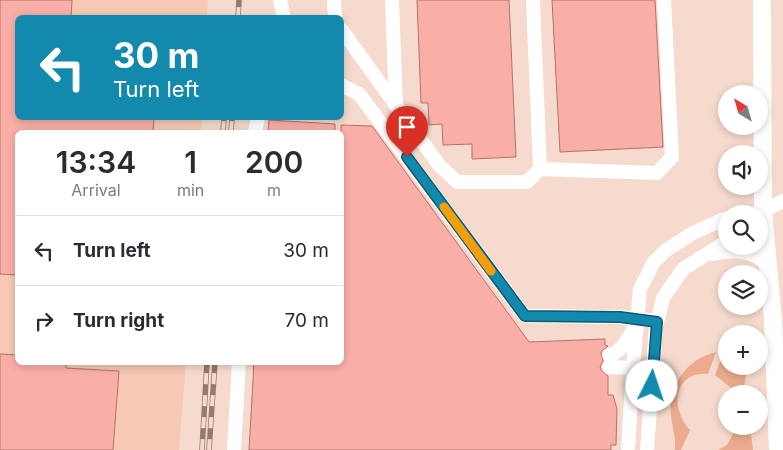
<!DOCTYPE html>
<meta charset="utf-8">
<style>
:root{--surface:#fff;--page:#f7f7f7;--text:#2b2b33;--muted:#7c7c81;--line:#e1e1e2}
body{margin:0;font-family:Inter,sans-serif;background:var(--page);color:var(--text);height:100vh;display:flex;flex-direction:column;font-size:19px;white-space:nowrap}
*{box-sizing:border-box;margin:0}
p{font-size:16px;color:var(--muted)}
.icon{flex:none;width:28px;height:28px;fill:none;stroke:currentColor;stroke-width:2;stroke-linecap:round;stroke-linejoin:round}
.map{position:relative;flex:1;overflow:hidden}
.sheet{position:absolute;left:15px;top:130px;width:329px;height:235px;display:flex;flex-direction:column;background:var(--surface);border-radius:8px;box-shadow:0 2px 8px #0003}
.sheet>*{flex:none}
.guide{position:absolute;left:15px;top:15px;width:329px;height:105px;border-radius:8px;box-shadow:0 2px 8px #0003;background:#1289ad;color:#fff;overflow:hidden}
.needle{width:32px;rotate:323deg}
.tools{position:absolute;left:718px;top:85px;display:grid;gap:10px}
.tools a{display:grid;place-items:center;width:50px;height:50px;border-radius:50%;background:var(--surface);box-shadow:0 2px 8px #0003;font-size:25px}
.pin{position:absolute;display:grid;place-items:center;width:42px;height:42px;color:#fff;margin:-51px -21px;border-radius:50% 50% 50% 0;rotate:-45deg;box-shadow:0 0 5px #0007}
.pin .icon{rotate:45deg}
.me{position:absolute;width:55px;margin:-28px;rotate:4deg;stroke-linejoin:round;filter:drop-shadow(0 0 4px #0008)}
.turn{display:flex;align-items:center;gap:18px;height:105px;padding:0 15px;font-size:22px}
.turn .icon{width:65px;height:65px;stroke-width:2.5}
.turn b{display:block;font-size:35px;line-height:42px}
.eta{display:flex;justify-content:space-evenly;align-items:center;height:85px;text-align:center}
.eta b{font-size:30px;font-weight:600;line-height:35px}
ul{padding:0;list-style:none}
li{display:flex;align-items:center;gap:15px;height:70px;padding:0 15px;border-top:1px solid var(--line)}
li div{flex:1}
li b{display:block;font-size:19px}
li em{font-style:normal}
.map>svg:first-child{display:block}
</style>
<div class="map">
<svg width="783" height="450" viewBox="0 0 783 450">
<rect width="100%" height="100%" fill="#f6dacd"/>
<polygon fill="#f6c9b4" points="0,0 208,0 207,17 18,18 18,118 202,118 201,132 18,132 18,362 186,363 179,450 0,450"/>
<g fill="#ecab8e">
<path d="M726,346V366H747C745,377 747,393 734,394L731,388L715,375Z"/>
<path d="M716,352L708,374C673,371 670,409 690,430L681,450H675C676,438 672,427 671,415C668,385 687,359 716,352Z"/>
<polygon points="737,426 750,426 753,450 718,450 727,445"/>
</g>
<g fill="#f9afa8" stroke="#b5706a">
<polygon points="0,0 72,0 71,18 18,18 18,118 154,118 153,132 18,132 18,275 0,274"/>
<polygon points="417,0 509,0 516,157 472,159 472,144 443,145 442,124 429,125 428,103 421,103"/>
<polygon points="552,0 655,0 663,147 560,152"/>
<polygon points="269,120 335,124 335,132 268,132"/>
<polygon points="341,125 372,126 529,342 605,339 605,345 608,346 601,352 603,361 600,367 602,371 608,376 608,395 613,395 617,409 616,445 611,445 611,450 249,450 254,362 341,362"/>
<polygon points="0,354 18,355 18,362 66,362 66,368 119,371 113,450 0,450"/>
</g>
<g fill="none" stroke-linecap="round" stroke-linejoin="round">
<g stroke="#fff" stroke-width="14">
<polyline points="280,0 284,18"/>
<polyline points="334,0 335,18"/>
<polyline points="392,0 396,105"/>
<polyline points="341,29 439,165 457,182 527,182 540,169 533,0"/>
<polyline points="341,85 359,94 525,316 620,317 657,321"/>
<polyline points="255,132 258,118"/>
<polyline points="540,169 657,173 672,157 664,0"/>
<polyline points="757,214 783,201"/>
<path d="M712,254C733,250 752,249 768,265"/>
<path d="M609,355C621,354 629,336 635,327"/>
<polyline points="609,367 653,369"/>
<polyline points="234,450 239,362"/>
<polyline points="628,450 633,367 640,289 654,262 665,251 693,233 726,218"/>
<polyline points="647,450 656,326 663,298 683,269 726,242"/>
</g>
<polyline stroke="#fff" stroke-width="18" points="762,0 763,211 773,320 778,450"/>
<g stroke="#947b70" stroke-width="5.5">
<g id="rail">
<polyline points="238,18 239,0"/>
<polyline points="223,132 224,118"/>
<polyline points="231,132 232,118"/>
<polyline points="202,450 207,362"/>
<polyline points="209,450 215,362"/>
</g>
</g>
<use href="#rail" stroke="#f6dacd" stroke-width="4" stroke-dasharray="11" stroke-linecap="butt"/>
</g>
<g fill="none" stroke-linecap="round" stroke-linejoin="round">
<g stroke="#0c5970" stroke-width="12">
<polyline id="route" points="407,157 525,316 620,317 657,322 652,386"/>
</g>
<use href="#route" stroke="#1289ad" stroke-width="9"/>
<polyline stroke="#f59e0b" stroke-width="9" points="444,207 491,271"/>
</g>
</svg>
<div class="tools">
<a><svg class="needle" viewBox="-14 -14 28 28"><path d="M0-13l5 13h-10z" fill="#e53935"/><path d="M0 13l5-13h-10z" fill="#7c7c81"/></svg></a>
<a><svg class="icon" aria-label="sound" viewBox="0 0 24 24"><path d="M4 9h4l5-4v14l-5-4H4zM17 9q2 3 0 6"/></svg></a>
<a><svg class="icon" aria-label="search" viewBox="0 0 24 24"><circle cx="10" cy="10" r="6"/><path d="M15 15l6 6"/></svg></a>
<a><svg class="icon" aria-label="layers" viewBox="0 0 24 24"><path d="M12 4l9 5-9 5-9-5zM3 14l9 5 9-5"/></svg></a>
<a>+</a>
<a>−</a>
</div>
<div class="pin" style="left:407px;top:157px;background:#d93025"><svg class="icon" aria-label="arrive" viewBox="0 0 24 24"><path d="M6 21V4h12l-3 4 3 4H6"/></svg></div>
<svg class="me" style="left:652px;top:386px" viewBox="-20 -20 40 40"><circle r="19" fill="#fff"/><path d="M0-13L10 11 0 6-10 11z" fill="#1289ad"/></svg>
<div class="guide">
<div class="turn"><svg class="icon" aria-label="left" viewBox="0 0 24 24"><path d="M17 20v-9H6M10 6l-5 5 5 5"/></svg><div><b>30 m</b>Turn left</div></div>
</div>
<section class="sheet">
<div class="eta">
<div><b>13:34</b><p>Arrival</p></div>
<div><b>1</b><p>min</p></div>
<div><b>200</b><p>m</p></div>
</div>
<ul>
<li><svg class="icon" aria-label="left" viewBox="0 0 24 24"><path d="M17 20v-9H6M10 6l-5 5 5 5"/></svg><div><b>Turn left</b></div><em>30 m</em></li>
<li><svg class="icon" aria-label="right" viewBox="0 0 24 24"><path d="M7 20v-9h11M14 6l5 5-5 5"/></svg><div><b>Turn right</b></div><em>70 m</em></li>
</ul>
</section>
</div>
